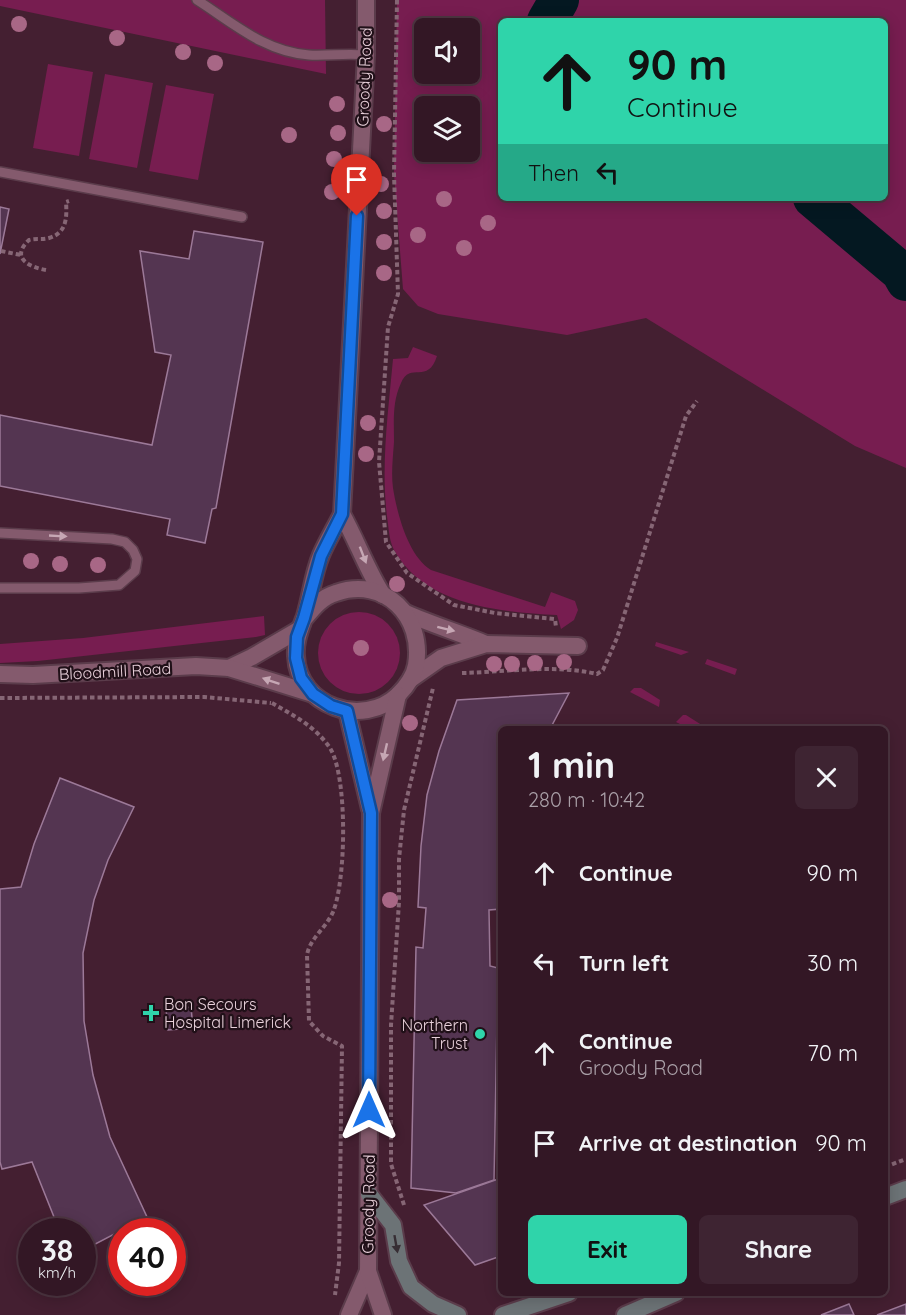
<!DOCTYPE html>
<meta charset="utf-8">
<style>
:root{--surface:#331725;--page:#3e2432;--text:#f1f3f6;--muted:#a99fa7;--line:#4e3642;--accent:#2fd4aa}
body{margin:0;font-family:Quicksand,sans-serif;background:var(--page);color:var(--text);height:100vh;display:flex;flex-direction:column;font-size:22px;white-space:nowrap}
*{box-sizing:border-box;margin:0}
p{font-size:20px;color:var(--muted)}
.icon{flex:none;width:33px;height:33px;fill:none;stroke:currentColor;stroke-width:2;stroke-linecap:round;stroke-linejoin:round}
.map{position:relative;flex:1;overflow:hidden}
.sheet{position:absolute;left:498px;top:726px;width:390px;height:570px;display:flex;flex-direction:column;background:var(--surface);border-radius:9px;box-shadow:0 3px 15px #0003,0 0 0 2px var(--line)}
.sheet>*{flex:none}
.banner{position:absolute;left:498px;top:18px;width:390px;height:183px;border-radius:9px;box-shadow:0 3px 15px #0003,0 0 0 2px var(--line);background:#2fd4aa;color:#111;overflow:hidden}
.controls{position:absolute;left:414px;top:18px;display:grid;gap:12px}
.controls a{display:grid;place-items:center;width:66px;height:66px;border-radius:9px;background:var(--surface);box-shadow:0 3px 15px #0003,0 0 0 2px var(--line);font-size:30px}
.speed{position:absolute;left:18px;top:1218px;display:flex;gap:12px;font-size:30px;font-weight:700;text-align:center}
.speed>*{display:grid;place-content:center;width:78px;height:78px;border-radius:50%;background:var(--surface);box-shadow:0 3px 15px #0003,0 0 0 2px var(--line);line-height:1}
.speed small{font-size:15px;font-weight:400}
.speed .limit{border:9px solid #d22;background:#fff;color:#111}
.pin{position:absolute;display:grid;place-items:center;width:51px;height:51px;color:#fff;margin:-62px -26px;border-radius:50% 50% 50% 0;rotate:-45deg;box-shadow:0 0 6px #0007}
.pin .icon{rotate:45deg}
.me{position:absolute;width:66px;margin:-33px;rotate:0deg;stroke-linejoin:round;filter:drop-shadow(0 0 4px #0008)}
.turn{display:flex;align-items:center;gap:21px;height:126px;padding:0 30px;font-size:27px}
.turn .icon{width:78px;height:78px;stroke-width:2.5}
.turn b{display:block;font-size:42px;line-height:51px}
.then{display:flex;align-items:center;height:57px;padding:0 30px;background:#0003;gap:12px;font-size:22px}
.round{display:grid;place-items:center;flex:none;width:63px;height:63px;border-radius:9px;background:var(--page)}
.headline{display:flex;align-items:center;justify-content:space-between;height:102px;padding:0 30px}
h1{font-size:36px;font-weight:700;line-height:45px}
.primary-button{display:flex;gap:12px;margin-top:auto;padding:12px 30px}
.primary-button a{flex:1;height:69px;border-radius:9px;background:var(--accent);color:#111;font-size:24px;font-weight:700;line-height:69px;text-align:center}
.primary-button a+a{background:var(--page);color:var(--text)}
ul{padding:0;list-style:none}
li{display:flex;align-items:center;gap:18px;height:90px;padding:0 30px}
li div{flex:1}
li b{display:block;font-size:22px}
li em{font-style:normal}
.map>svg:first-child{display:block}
</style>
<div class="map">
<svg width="906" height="1315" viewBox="0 0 906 1315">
<rect width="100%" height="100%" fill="#441f31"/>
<g fill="#771d50" fill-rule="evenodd">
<polygon points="0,0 325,0 326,74 0,6"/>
<path d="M397,0H906V468L855,446L646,318L567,335L438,314L418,306L403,289L394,174ZM501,21H885V198H501ZM470,28V74H424V28ZM470,106V152H424V106Z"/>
<polygon points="48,64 93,72 79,156 33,148"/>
<polygon points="105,74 153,83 137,168 89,159"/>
<polygon points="166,85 214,94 198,180 149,171"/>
<path d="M413,347L437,356C428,385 410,361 401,383C392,402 394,422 394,442C393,457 391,473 393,488C397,513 408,556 431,570L545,607L551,592L575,601L578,610L574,620L561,629L557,615C501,612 425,606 394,550C390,542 389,533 388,524C380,470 388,414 393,359L408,358Z"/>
<circle cx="359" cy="653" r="41"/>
<polygon points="264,616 265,635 256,637 38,661 0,663 0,644 83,638"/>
<polygon points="656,642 689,652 681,655 655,646"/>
<polygon points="707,659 737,669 735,675 705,664"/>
<polygon points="634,688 641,688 660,700 659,707 630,692"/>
<polygon points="683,715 686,715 708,729 690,729 676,722"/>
</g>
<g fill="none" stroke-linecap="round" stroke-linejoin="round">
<g stroke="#041821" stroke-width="40">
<polyline points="547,21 559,0"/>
<polyline points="813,198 901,272 906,281"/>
</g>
</g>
<g fill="#543551" stroke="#9c7998" stroke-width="1.5">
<polygon points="0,207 9,209 0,254"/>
<polygon points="194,231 263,242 216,508 212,509 205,543 167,535 170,519 0,486 0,415 152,445 171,355 155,352 140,251 189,259"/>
<polygon points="569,693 550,729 501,729 501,909 489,910 490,966 498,968 494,1180 456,1193 411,1188 416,947 423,948 426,908 418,907 421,846 427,795 439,751 457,700"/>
<polygon points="60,778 134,807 108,860 94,900 83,953 84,1021 93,1075 110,1137 147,1217 82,1251 82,1232 60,1232 32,1162 2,1169 0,1162 0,889 21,887 34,844"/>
<polygon points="191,1007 193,1028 168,1030 166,1009"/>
<polygon points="501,1178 501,1256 475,1265 424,1205"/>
<polygon points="849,1304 854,1315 821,1315"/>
<polygon points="906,1304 906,1315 877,1315"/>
</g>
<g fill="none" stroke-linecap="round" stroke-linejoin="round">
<g stroke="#5b3c4b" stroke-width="12">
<g id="service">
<path d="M197,0C233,23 265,52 309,55C328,56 347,53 366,55"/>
<polyline points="0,172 242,217"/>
<polyline points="0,533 112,539 125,542 133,550 137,559 135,571 119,585 79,588 0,588"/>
</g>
</g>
<g stroke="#5b3c4b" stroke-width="20">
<g id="minor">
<path d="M406,613C433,625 460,633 486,644"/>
<polyline points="411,679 441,658 486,644 578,646"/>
</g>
</g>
<g stroke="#5b3c4b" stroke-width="20">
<g id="tertiary">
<path d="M342,514C357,541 367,570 383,595"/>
<path d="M305,618C314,607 322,597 336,593C385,576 424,617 416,665C414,677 406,687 398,695C363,728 298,707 296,656C295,641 300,630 305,616C311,596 313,574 321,555C327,541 335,528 342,514L366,55V0"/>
<polyline points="229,668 252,657 300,629"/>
<polyline points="0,674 33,675 196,666 229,668 313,694"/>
<polyline points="347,711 370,809"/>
<polyline points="349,1315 368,1271"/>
<polyline points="383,1315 368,1271 371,813 398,695"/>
</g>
</g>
<g stroke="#5b3c4b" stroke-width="20">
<g id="secondary">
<polyline points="369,1194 393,1225 399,1261 411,1287 433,1304 458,1315"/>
<polyline points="885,1197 906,1189"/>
<polyline points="503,1315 569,1293"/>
<polyline points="625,1315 676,1293"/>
</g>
</g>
<g stroke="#866675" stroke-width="4" stroke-dasharray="4.5 3" stroke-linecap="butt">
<polyline points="397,0 394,174 398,294 388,327 379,462 386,542 407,573 454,605 495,613 555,619 556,627"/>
<polyline points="1,251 21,255"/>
<path d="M46,270C29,267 10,258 29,240C36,238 42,240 49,238C67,233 67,217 66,202L69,201"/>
<path d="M462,673C506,672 554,664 597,674L603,670L617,638L686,416L697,401"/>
<polyline points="0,698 204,697 271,703"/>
<path d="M272,703C293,715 316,727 330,748C348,777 346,881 333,912C326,928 310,938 307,955L309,1021L323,1036L342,1046L339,1263L335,1295"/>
<polyline points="885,1167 906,1159"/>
<polyline points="404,1205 391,1164 391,1025 399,902 399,859 404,810 433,688"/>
</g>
<use href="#service" stroke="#845a6d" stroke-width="9"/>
<use href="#minor" stroke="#845a6d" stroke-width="16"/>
<use href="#tertiary" stroke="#845a6d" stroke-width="16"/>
<use href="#secondary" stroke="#6c7376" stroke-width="16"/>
</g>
<g fill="#a86786">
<circle cx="19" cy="24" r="8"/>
<circle cx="117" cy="38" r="8"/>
<circle cx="183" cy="52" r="8"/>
<circle cx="215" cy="63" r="8"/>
<circle cx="337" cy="104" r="8"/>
<circle cx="384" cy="124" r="8"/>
<circle cx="338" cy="133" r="8"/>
<circle cx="289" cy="135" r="8"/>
<circle cx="334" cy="159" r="8"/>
<circle cx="381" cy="184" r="8"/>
<circle cx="332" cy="192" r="8"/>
<circle cx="444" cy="199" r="8"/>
<circle cx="384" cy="211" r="8"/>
<circle cx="488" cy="223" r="8"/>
<circle cx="418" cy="235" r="8"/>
<circle cx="384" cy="242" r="8"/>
<circle cx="464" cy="248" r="8"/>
<circle cx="384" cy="273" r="8"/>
<circle cx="368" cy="423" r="8"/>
<circle cx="366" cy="454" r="8"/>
<circle cx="31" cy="561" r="8"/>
<circle cx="60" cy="564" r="8"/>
<circle cx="98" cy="565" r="8"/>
<circle cx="397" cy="584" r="8"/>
<circle cx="361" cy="648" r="8"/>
<circle cx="564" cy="662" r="8"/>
<circle cx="535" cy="663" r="8"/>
<circle cx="494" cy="664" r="8"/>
<circle cx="512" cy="664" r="8"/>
<circle cx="410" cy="723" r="8"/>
<circle cx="390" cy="900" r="8"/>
</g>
<defs><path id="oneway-solid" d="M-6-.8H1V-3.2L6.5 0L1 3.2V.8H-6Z" transform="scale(1.5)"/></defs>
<g fill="#c6a7b4">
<use href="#oneway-solid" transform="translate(58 536) rotate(3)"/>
<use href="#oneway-solid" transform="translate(363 555) rotate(69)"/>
<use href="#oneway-solid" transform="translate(446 629) rotate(14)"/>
<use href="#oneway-solid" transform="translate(271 681) rotate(-161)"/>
<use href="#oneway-solid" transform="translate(385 752) rotate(103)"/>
</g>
<use fill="#372e34" href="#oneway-solid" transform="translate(396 1244) rotate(80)"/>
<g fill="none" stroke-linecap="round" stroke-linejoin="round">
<g stroke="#114b97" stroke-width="15">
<polyline id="route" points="357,216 342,514 321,556 304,618 297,637 296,658 301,678 313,694 331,706 347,711 371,813 369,1110"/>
</g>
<use href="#route" stroke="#1a73e8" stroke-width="10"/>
</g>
<g fill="#2fd4aa" stroke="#201018" stroke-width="2">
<path d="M148 1004h6v6h6v6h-6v6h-6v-6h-6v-6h6z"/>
<circle cx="480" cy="1034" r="6"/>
</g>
<g text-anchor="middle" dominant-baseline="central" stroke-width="4.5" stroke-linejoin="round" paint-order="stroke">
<g font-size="16" fill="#e9d1db" stroke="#201018">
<text transform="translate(364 77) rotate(-88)">Groody Road</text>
<text transform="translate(115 671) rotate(-3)">Bloodmill Road</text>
<text transform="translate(368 1204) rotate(-89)">Groody Road</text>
</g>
<g font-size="16" fill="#e9d1db" stroke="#201018" text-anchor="start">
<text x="164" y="1004">Bon Secours<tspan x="164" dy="18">Hospital Limerick</tspan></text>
<text x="468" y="1025" text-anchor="end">Northern<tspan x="468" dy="18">Trust</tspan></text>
</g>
</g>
</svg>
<div class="controls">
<a><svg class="icon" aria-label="sound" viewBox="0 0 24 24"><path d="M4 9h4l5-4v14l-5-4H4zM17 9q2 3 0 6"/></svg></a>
<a><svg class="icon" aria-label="layers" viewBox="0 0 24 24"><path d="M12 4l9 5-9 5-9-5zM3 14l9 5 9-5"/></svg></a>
</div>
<div class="speed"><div>38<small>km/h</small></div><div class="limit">40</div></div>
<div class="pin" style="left:357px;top:216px;background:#d93025"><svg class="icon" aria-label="arrive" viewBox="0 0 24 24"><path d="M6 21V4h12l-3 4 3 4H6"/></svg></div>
<svg class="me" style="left:369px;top:1110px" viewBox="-20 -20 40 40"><path d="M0-17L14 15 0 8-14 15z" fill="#1a73e8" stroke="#fff" stroke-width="4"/></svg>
<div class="banner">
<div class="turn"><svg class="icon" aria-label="ahead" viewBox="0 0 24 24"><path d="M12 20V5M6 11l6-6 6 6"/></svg><div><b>90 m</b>Continue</div></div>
<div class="then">Then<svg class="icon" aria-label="left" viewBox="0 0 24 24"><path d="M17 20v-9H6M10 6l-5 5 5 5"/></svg></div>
</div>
<section class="sheet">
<div class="headline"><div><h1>1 min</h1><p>280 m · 10:42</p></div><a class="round"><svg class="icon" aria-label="close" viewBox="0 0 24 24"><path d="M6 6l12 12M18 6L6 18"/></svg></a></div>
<ul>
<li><svg class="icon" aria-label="ahead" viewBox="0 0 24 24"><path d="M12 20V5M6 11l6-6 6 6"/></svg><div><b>Continue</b></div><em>90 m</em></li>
<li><svg class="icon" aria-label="left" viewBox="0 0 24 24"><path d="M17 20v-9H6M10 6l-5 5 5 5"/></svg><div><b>Turn left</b></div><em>30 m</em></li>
<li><svg class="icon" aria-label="ahead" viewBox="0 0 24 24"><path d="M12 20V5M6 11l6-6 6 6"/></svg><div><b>Continue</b><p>Groody Road</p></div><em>70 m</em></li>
<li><svg class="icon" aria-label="arrive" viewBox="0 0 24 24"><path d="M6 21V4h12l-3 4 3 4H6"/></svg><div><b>Arrive at destination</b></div><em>90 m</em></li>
</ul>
<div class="primary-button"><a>Exit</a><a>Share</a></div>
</section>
</div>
